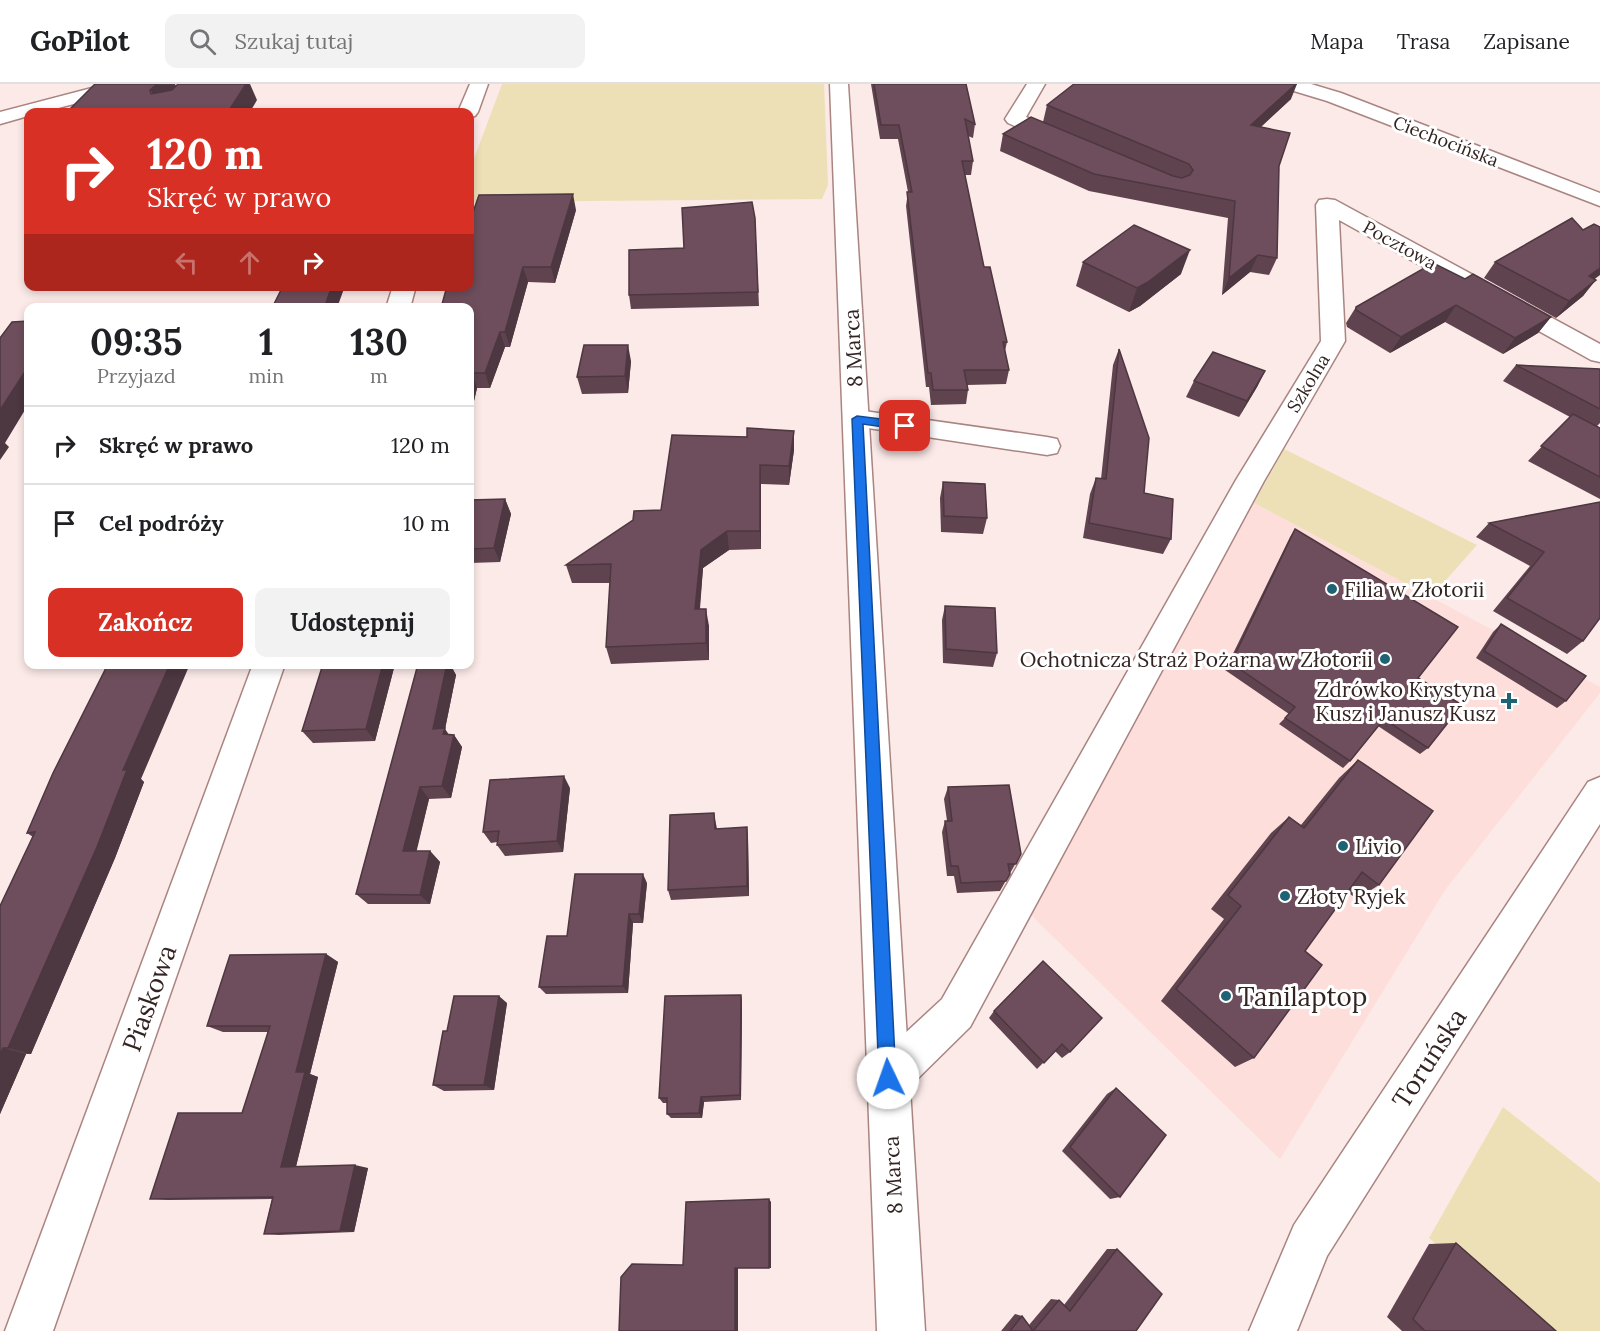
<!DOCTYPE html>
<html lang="pl">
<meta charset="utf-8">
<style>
:root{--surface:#fff;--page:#f2f2f2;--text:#202124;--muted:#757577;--line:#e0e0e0;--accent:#d93025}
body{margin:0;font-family:Lora,serif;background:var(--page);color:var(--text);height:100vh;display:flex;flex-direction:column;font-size:22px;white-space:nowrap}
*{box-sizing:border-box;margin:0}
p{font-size:20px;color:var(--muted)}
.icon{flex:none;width:33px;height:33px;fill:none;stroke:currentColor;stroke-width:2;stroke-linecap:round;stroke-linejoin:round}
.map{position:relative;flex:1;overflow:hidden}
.drawer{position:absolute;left:24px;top:219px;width:450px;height:366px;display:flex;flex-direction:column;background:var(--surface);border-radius:12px;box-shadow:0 3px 9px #0003}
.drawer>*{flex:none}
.top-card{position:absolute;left:24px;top:24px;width:450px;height:183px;border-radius:12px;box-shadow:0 3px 9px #0003;background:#d93025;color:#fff;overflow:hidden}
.pin{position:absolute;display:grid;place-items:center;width:51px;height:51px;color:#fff;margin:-26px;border-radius:12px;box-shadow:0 3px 9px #0006}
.me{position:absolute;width:66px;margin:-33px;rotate:357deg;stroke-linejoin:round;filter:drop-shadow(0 0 4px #0008)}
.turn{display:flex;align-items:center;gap:21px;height:126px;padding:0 24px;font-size:27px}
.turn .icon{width:78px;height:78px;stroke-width:2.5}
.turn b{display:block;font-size:42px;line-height:51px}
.lanes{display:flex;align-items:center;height:57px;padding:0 24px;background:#0003;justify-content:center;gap:30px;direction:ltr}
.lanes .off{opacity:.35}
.eta{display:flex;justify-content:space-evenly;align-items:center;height:102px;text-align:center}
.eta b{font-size:36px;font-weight:700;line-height:42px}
.action{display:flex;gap:12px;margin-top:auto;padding:12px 24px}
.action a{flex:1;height:69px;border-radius:12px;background:var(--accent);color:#fff;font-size:24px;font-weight:700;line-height:69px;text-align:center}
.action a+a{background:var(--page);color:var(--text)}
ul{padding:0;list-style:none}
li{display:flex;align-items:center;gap:18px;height:78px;padding:0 24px;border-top:2px solid var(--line)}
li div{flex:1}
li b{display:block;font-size:22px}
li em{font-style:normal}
header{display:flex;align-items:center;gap:36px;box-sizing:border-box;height:84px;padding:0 30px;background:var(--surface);border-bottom:2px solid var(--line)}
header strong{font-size:28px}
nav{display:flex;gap:33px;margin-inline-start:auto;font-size:21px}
.search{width:420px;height:54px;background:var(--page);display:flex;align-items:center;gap:15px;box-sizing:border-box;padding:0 21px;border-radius:12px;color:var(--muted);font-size:22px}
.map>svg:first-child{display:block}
</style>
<header>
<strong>GoPilot</strong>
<div class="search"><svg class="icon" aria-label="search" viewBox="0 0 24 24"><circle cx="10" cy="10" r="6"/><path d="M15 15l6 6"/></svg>Szukaj tutaj</div>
<nav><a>Mapa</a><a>Trasa</a><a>Zapisane</a></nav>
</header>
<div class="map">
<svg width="1600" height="1247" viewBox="0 0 1600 1247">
<rect width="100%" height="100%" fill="#fbeae8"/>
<polygon fill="#fddedb" points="1254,419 1600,603 1600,609 1445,806 1280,1075 1028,828"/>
<g fill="#eee0b6">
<polygon points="502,0 824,0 828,101 822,115 470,118 470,85"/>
<polygon points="1284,365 1477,461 1431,513 1254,419"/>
<polygon points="1503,1023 1600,1099 1600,1247 1537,1247 1429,1154"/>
</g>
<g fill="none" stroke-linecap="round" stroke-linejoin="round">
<g stroke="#a98480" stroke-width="3">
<g id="street">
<polygon points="107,0 137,0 135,4 43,28 28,28 28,32 0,40 0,28"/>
<polygon points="470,0 488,0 478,28 475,32 470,33 470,28 458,28"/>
<polygon points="1027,0 1045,0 1026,33 1070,52 1073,56 1070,60 1056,60 1008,39 1005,35"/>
<polygon points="1282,0 1311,0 1341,9 1600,109 1600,122 1327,17 1284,4"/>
<polygon points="1327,115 1335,116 1600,260 1600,278 1591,276 1339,136 1345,257 1264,397 970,943 903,1009 888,1015 873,1009 867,994 873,979 942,915 1236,396 1321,257 1316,121 1319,116"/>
<polygon points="393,202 416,202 410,224 386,224"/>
<polygon points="857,326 1047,353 1057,355 1060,362 1057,369 1047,371 848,341 844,335 848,329"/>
<polygon points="253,580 285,580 53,1247 5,1247"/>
</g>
</g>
<g stroke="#a98480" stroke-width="3">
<g id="secondary">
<polygon points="830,0 848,0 925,1247 877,1247"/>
<polygon points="1600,693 1600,740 1327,1172 1297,1247 1249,1247 1294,1141 1588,698"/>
</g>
</g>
<use href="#street" fill="#fff" fill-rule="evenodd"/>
<use href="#secondary" fill="#fff" fill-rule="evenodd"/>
</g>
<g fill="#5f434f">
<polygon points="871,0 966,0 975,40 973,54 968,52 973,77 971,91 965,91 984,183 1007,258 1005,267 1009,286 1006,300 967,301 968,306 966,320 931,321 929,303 926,303 906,122 908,108 898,55 880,55"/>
<polygon points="1291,15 1261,43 1279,82 1277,174 1269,191 1250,188 1222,211 1228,134 1089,107 1000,67 1003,50 1043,38 1047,21"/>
<polygon points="576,126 555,199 528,198 510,263 505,263 490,304 477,304 470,334 470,224"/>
<polygon points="755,134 759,222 631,225 629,211 684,164"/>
<polygon points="1083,178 1181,190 1140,222 1129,228 1076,202"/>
<polygon points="1495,178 1595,195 1583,212 1556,234 1484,194"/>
<polygon points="1465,195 1551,233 1538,249 1503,270 1445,238 1390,269 1347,243 1346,239 1356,223"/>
<polygon points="1119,265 1144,409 1171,455 1163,470 1083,454 1090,410 1096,394 1101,395 1113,281"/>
<polygon points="631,277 628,309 582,310 577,293"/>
<polygon points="1516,281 1600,285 1600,339 1597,342 1600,344 1600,415 1528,377 1570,333 1503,297"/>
<polygon points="1265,287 1257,303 1239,333 1186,313 1194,297"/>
<polygon points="794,347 794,366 789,401 761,400 761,465 729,466 703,484 700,525 709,542 709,576 611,580 606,563 610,499 572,499 566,481 661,426 747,353"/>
<polygon points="943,398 987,434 983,450 941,448 940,414"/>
<polygon points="505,415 511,430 500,478 470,479 470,416"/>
<polygon points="1600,418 1583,557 1567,570 1493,527 1530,482 1476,453 1489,439"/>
<polygon points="1295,445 1428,664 1420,670 1378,642 1350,677 1343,684 1279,640 1289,630 1225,586 1290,453"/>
<polygon points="945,522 997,569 993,583 943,579 942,536"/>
<polygon points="1501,540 1566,617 1557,624 1476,574 1493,548"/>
<polygon points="323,580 395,580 375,657 313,659 302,647"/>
<polygon points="418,580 450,580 456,591 445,645 449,651 454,651 462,663 451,714 429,715 416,767 430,767 440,778 430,820 368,820 356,810"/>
<polygon points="1358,676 1379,801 1357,815 1347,808 1305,867 1254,974 1235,983 1161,917 1224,835 1211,825 1271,749 1289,733 1301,741 1339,694"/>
<polygon points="141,695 144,698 115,774 31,970 26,970 0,1030 0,822 33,753 27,749"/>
<polygon points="948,703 1021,770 1000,807 957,809 954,792 947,792 942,748 945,737 947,737 944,715"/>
<polygon points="570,704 563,768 505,772 497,761 497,758 491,759 483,748"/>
<polygon points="716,740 717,745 747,743 748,754 749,812 671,816 668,806"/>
<polygon points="647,799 643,839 633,839 628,909 546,910 539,903 567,852"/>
<polygon points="326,870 338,878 310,990 318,993 296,1083 368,1084 354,1148 279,1151 264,1150 272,1115 168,1116 150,1115 242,1029 268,948 223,948 207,942"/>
<polygon points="1043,877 1070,968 1062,974 1055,967 1037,985 989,934 994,927"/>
<polygon points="741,911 742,918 741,1016 704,1018 702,1034 671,1034 667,1030 667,1019 663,1019 659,1014"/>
<polygon points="507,919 494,1006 444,1007 433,1001 447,947"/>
<polygon points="1116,1004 1120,1113 1110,1115 1062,1067 1107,1010"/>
<polygon points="1456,1159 1556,1247 1402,1247 1387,1233 1429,1160"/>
<polygon points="1107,1165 1117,1165 1136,1247 1001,1247 1015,1230 1022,1232 1029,1241 1051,1215 1059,1216 1064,1221"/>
</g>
<g fill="#4d3740">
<polygon points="157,0 175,0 180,9 161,28 150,6"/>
<polygon points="246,0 250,0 257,16 250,28 228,28"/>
<polygon points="1296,0 1297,0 1291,15 1245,57 1251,41"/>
<polygon points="573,110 576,126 555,199 551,183"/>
<polygon points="1190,166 1181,190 1140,222 1129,228 1137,204"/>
<polygon points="1258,171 1250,188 1222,211 1229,194"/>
<polygon points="523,183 528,198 510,263 505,248"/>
<polygon points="1600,184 1600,191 1576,209 1589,192"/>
<polygon points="1596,196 1583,212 1556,234 1569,217"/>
<polygon points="332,202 345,202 337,224 324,224"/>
<polygon points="1456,221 1445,238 1390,269 1401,253"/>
<polygon points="1551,233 1538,249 1503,270 1515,254"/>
<polygon points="500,248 505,263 490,304 485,289"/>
<polygon points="628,261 631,277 628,309 625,292"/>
<polygon points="28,283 28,321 5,359 9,363 0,376 0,326"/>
<polygon points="1265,287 1257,303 1239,333 1247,317"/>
<polygon points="472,289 477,304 470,334 470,297"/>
<polygon points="794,347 794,366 789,401 789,382"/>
<polygon points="760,381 761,400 761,465 760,447"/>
<polygon points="505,415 511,430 500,478 494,464"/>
<polygon points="727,447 729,466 703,484 698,543 695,525 701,466"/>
<polygon points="706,525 709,542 709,576 706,559"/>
<polygon points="170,580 190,580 141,695 144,698 115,774 31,970 8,964 123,686"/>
<polygon points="383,580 395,580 375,657 366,645"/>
<polygon points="447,580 450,580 456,591 445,645 452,656 454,651 462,663 451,714 442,702 433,645"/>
<polygon points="564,692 570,704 563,768 557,757"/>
<polygon points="420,703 429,715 414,778 403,767"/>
<polygon points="714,729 716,740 717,756 715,745"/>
<polygon points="747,743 748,754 749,812 747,802"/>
<polygon points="430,767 440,778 430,820 420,811"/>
<polygon points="643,790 647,799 643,839 639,830"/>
<polygon points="629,830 633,839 628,909 623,902"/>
<polygon points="326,870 338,878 310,990 318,993 295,1086 281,1083 296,988"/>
<polygon points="741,911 742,918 741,1016 740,1011"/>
<polygon points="499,912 507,919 494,1006 484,1001"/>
<polygon points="3,964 26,970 0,1030 0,971"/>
<polygon points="701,1013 704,1018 702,1034 699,1029"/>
<polygon points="355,1081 368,1084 354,1148 340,1147"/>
<polygon points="769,1115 771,1118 771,1184 769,1184"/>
<rect x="735" y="1184" width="3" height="63"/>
</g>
<g fill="#6e4e5c" stroke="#4d3740" stroke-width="1.5">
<polygon points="95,0 157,0 150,6 151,10 172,6 178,0 246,0 228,28 67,28"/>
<polygon points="874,0 966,0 975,40 965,35 973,77 962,77 984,183 990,183 1007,258 1003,258 1009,286 964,286 968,306 933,306 931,289 928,289 907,108 912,108 899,41 881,41"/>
<polygon points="1074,0 1296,0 1251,41 1290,49 1279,82 1277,174 1258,171 1229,194 1235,117 1094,90 1003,50 1031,33 1173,92 1182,94 1190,91 1193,86 1189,80 1047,21"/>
<polygon points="573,110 551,183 523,183 505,248 500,248 485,289 472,289 470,297 470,224 441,224 447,202 470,202 470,137 479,111"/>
<polygon points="752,118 755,134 758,208 629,211 629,166 684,164 682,124"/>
<polygon points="1572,134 1583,146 1594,140 1600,143 1600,184 1589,192 1596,196 1569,217 1495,178"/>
<polygon points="1134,141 1190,166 1148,198 1137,204 1083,178"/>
<polygon points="1433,179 1465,195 1473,190 1551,233 1515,254 1456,221 1401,253 1356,226 1356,223"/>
<polygon points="283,202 332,202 324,224 272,224"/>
<polygon points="28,237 28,283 0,326 0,254 12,238"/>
<polygon points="584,261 628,261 625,292 577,293"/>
<polygon points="1119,265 1149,354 1144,409 1173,415 1171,455 1089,439 1096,394 1106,395"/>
<polygon points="1213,268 1265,287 1247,317 1194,297"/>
<polygon points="1516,281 1600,285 1600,325"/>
<polygon points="1573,330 1600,344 1600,393 1541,362"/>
<polygon points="747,344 794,347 789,382 760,381 760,447 727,447 701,466 695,525 706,525 706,559 606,563 611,480 566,481 633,436 634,427 661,426 672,351 747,353"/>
<polygon points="943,398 985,400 987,434 944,432"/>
<polygon points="505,415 494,464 470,465 470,416"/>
<polygon points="1600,418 1600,534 1583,557 1507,514 1544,468 1489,439"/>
<polygon points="1295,445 1458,543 1418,594 1462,621 1428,664 1384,635 1350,677 1285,634 1295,623 1231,579"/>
<polygon points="945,522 995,524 997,569 946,565"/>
<polygon points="1501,540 1586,592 1566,617 1484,567"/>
<polygon points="108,580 170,580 123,686 127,686 97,763 8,964 3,964 0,971 0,822 35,748 27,749 53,689"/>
<polygon points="323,580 383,580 366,645 302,647"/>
<polygon points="418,580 447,580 433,645 445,644 443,650 454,651 442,702 420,703 403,767 430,767 420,811 356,810"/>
<polygon points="1358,676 1433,727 1379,801 1362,788 1305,867 1322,881 1254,974 1176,905 1241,822 1228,811 1289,733 1304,744"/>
<polygon points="564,692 557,757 497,761 499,747 483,748 490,696"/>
<polygon points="1009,701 1021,770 1016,780 1008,780 1010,790 1006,797 961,799 958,782 951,782 945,737 952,737 948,703"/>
<polygon points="714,729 715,745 747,743 747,802 668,806 670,731"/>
<polygon points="575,790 643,790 639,830 629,830 623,902 539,903 547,852 567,852"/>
<polygon points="326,870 296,988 305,988 281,1083 355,1081 340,1147 264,1150 273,1113 150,1115 178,1029 242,1029 270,942 207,942 230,871"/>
<polygon points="1043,877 1102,934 1070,968 1062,960 1044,979 994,927"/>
<polygon points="741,911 740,1011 701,1013 699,1029 667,1030 667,1014 659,1014 665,912"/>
<polygon points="454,912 499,912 484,1001 433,1001 443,947 447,947"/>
<polygon points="1116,1004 1166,1051 1120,1113 1070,1063"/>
<polygon points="769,1115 769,1184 735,1184 735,1247 619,1247 621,1193 632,1180 683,1181 686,1118"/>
<polygon points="1456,1159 1556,1247 1425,1247 1413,1235"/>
<polygon points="1117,1165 1162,1210 1136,1247 1010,1247 1022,1232 1033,1247 1059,1216 1070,1227"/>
</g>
<polygon fill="#1a73e8" stroke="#114b97" stroke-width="1.5" points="857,332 905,338 910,342 905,346 863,340 896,994 894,1000 888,1003 881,1000 879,994 852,335"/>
<g fill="#1e6374" stroke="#fff" stroke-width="2">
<circle cx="1332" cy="505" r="6"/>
<circle cx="1385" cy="575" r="6"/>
<path d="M1506 608h6v6h6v6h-6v6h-6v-6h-6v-6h6z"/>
<circle cx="1343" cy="762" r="6"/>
<circle cx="1285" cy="812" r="6"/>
<circle cx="1226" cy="912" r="6"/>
</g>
<g text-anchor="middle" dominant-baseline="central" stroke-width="6" stroke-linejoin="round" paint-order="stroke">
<g font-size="18" fill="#332422" stroke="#fff">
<text transform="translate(1446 57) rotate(21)">Ciechocińska</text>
<text transform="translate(1400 161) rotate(29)">Pocztowa</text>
<text transform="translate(1308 299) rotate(-59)">Szkolna</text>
</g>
<g font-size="21" fill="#332422" stroke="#fff">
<text transform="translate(853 264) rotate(-93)">8 Marca</text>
<text transform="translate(893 1091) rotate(-93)">8 Marca</text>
</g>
<g font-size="21" fill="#332422" stroke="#fff" text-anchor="start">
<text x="1344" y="505">Filia w Złotorii</text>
<text x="1373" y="575" text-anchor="end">Ochotnicza Straż Pożarna w Złotorii</text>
<text x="1496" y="605" text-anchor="end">Zdrówko Krystyna<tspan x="1496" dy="24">Kusz i Janusz Kusz</tspan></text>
<text x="1355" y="762">Livio</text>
<text x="1297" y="812">Złoty Ryjek</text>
</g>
<g font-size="26" fill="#332422" stroke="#fff" text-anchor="start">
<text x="1238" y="912">Tanilaptop</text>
</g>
<g font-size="26" fill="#332422" stroke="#fff">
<text transform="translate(149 914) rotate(-70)">Piaskowa</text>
<text transform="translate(1429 974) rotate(-57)">Toruńska</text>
</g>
</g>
</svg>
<div class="pin" style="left:905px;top:342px;background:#d93025"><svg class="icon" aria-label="arrive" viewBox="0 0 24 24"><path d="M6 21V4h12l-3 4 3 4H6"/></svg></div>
<svg class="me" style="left:888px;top:994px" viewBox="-20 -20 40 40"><circle r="19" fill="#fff"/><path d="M0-13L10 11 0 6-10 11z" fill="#1a73e8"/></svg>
<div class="top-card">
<div class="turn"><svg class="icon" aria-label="right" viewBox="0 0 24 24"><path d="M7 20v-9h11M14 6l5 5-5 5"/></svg><div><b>120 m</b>Skręć w prawo</div></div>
<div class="lanes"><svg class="icon off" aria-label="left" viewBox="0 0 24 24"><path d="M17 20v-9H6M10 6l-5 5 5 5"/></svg><svg class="icon off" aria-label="ahead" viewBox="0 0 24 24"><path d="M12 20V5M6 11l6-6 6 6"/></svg><svg class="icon" aria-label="right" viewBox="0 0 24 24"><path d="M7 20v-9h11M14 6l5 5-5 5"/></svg></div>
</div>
<section class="drawer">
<div class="eta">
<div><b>09:35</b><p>Przyjazd</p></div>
<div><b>1</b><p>min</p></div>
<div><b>130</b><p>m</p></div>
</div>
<ul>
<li><svg class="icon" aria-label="right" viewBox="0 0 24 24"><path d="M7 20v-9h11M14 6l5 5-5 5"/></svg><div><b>Skręć w prawo</b></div><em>120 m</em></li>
<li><svg class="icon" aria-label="arrive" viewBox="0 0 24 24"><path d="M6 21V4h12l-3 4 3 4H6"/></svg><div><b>Cel podróży</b></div><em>10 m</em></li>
</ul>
<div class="action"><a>Zakończ</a><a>Udostępnij</a></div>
</section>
</div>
